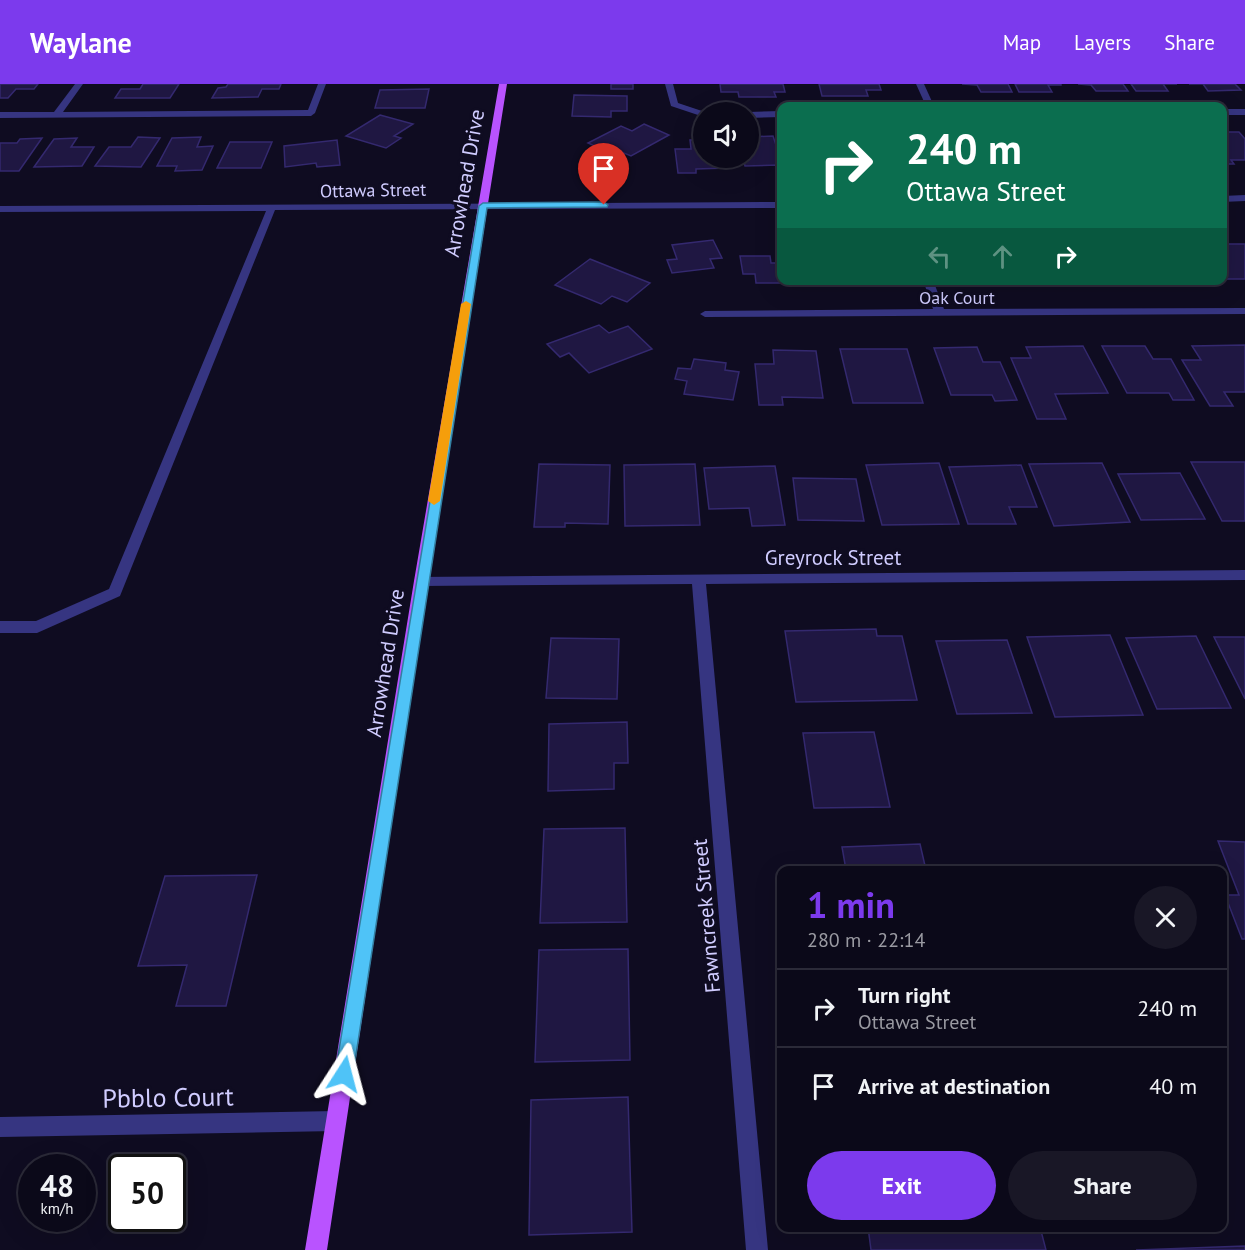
<!DOCTYPE html>
<meta charset="utf-8">
<style>
:root{--surface:#0b0919;--page:#191726;--text:#f1f3f6;--muted:#9a9aa2;--line:#2b2a38;--accent:#7c3aed}
body{margin:0;font-family:"PT Sans",sans-serif;background:var(--page);color:var(--text);height:100vh;display:flex;flex-direction:column;font-size:22px;white-space:nowrap}
*{box-sizing:border-box;margin:0}
p{font-size:20px;color:var(--muted)}
.icon{flex:none;width:33px;height:33px;fill:none;stroke:currentColor;stroke-width:2;stroke-linecap:round;stroke-linejoin:round}
.map{position:relative;flex:1;overflow:hidden}
.details{position:absolute;left:777px;top:782px;width:450px;height:366px;display:flex;flex-direction:column;background:var(--surface);border-radius:12px;box-shadow:0 6px 24px #0002,0 0 0 2px var(--line)}
.details>*{flex:none}
.banner{position:absolute;left:777px;top:18px;width:450px;height:183px;border-radius:12px;box-shadow:0 6px 24px #0002,0 0 0 2px var(--line);background:#0b6e4f;color:#fff;overflow:hidden}
.fabs{position:absolute;left:693px;top:18px;display:grid;gap:12px}
.fabs a{display:grid;place-items:center;width:66px;height:66px;border-radius:50%;background:var(--surface);box-shadow:0 6px 24px #0002,0 0 0 2px var(--line);font-size:30px}
.speed{position:absolute;left:18px;top:1070px;display:flex;gap:12px;font-size:30px;font-weight:700;text-align:center}
.speed>*{display:grid;place-content:center;width:78px;height:78px;border-radius:50%;background:var(--surface);box-shadow:0 6px 24px #0002,0 0 0 2px var(--line);line-height:1}
.speed small{font-size:15px;font-weight:400}
.speed .limit{border:3px solid #111;border-radius:9px;background:#fff;color:#111}
.pin{position:absolute;display:grid;place-items:center;width:51px;height:51px;color:#fff;margin:-62px -26px;border-radius:50% 50% 50% 0;rotate:-45deg;box-shadow:0 0 6px #0007}
.pin .icon{rotate:45deg}
.me{position:absolute;width:66px;margin:-33px;rotate:9deg;stroke-linejoin:round;filter:drop-shadow(0 0 4px #0008)}
.turn{display:flex;align-items:center;gap:21px;height:126px;padding:0 30px;font-size:27px}
.turn .icon{width:78px;height:78px;stroke-width:2.5}
.turn b{display:block;font-size:42px;line-height:51px}
.lanes{display:flex;align-items:center;height:57px;padding:0 30px;background:#0003;justify-content:center;gap:30px;direction:ltr}
.lanes .off{opacity:.35}
.round{display:grid;place-items:center;flex:none;width:63px;height:63px;border-radius:32px;background:var(--page)}
.head{display:flex;align-items:center;justify-content:space-between;height:102px;padding:0 30px}
h1{font-size:36px;font-weight:800;line-height:45px;color:var(--accent)}
.action{display:flex;gap:12px;margin-top:auto;padding:12px 30px}
.action a{flex:1;height:69px;border-radius:36px;background:var(--accent);color:#fff;font-size:24px;font-weight:800;line-height:69px;text-align:center}
.action a+a{background:var(--page);color:var(--text)}
ul{padding:0;list-style:none}
li{display:flex;align-items:center;gap:18px;height:78px;padding:0 30px;border-top:2px solid var(--line)}
li div{flex:1}
li b{display:block;font-size:22px}
li em{font-style:normal}
header{display:flex;align-items:center;gap:36px;box-sizing:border-box;height:84px;padding:0 30px;background:var(--accent);color:#fff}
header strong{font-size:28px}
nav{display:flex;gap:33px;margin-inline-start:auto;font-size:21px}
.map>svg:first-child{display:block}
</style>
<header>
<strong>Waylane</strong>
<nav><a>Map</a><a>Layers</a><a>Share</a></nav>
</header>
<div class="map">
<svg width="1245" height="1166" viewBox="0 0 1245 1166">
<rect width="100%" height="100%" fill="#0f0c21"/>
<g fill="#1f1742" stroke="#34296f" stroke-width="1.5">
<polygon points="0,0 38,0 34,5 16,5 8,14 0,14"/>
<polygon points="143,0 179,0 170,14 115,14 121,5 140,5"/>
<polygon points="228,0 281,0 279,5 262,5 258,13 212,14 218,4 226,3"/>
<rect x="611" y="0" width="22" height="5"/>
<polygon points="720,0 783,0 785,8 774,8 776,13 739,13 738,8 721,8"/>
<polygon points="819,0 879,0 881,6 866,6 868,12 822,12"/>
<polygon points="962,0 1008,0 1012,8 981,8 977,1"/>
<polygon points="1015,0 1061,0 1061,1 1048,1 1052,8 1019,8"/>
<polygon points="1078,0 1123,0 1128,7 1096,7 1091,1"/>
<polygon points="1131,0 1177,0 1163,0 1168,7 1136,7"/>
<polygon points="1189,0 1235,0 1241,6 1208,7 1203,0"/>
<polygon points="429,5 425,24 375,24 380,6"/>
<polygon points="574,11 627,12 627,27 611,27 611,33 572,32"/>
<polygon points="380,31 413,40 394,52 401,54 386,64 346,52"/>
<polygon points="644,40 669,51 631,72 607,62 601,65 588,59 621,42 632,47"/>
<polygon points="1222,48 1239,48 1245,55 1245,76 1231,76 1234,80 1222,80"/>
<polygon points="773,52 776,61 782,61 782,86 779,86 778,81 745,82 743,74 748,74 748,53"/>
<polygon points="138,53 160,54 141,83 95,82 109,63 131,63"/>
<polygon points="201,53 197,63 213,62 202,86 175,87 177,82 157,82 172,54"/>
<polygon points="42,54 19,87 0,87 0,59 17,59 20,55"/>
<polygon points="77,54 71,63 94,63 82,82 34,83 54,55"/>
<polygon points="337,56 340,81 317,83 316,79 285,83 284,62"/>
<polygon points="690,56 704,56 704,74 726,74 727,84 696,85 696,89 678,89 675,65 691,65"/>
<polygon points="230,58 272,58 261,84 217,84"/>
<polygon points="713,156 722,174 710,175 714,184 672,189 667,176 677,175 672,161"/>
<polygon points="1222,160 1245,160 1245,195 1223,195"/>
<polygon points="740,172 770,172 771,179 782,179 782,196 799,196 800,199 756,199 755,190 743,190"/>
<polygon points="590,175 650,199 627,218 612,212 601,220 555,201"/>
<polygon points="599,241 609,249 628,242 652,265 589,289 569,269 560,273 547,260"/>
<polygon points="1245,261 1245,308 1224,308 1233,322 1210,322 1182,276 1201,276 1192,262"/>
<polygon points="1083,262 1108,309 1055,310 1066,335 1037,335 1011,274 1031,274 1026,263"/>
<polygon points="1102,262 1145,262 1153,275 1171,275 1194,316 1173,316 1169,309 1127,309"/>
<polygon points="977,263 983,278 1000,278 1017,316 995,317 992,311 951,311 934,264"/>
<polygon points="840,265 907,265 923,319 853,319"/>
<polygon points="773,266 816,267 823,314 782,313 783,321 759,321 755,280 774,280"/>
<polygon points="694,275 726,279 725,286 739,288 733,316 684,310 687,297 675,295 678,284 691,285"/>
<polygon points="1191,378 1245,378 1245,437 1222,437"/>
<polygon points="939,379 959,440 882,441 866,381"/>
<polygon points="1102,379 1130,438 1054,442 1029,380"/>
<polygon points="539,380 610,381 608,440 565,439 565,443 534,443"/>
<polygon points="695,380 700,441 625,442 624,381"/>
<polygon points="1021,381 1037,423 1009,423 1016,440 968,440 949,383"/>
<polygon points="775,382 785,441 752,442 749,424 709,425 704,384"/>
<polygon points="1180,389 1205,435 1141,436 1118,390"/>
<polygon points="793,394 856,395 864,437 798,436"/>
<polygon points="876,545 877,552 902,552 917,616 796,618 785,547"/>
<polygon points="1110,551 1143,631 1055,633 1027,553"/>
<polygon points="1196,552 1231,624 1157,625 1126,554"/>
<polygon points="1214,553 1245,553 1245,615"/>
<polygon points="551,554 619,555 617,615 546,614"/>
<polygon points="1007,556 1032,629 957,630 936,557"/>
<polygon points="627,638 628,679 614,679 614,705 548,707 549,640"/>
<polygon points="874,648 890,723 814,724 803,649"/>
<polygon points="625,744 627,838 540,839 544,745"/>
<polygon points="1218,757 1245,758 1245,855 1242,855 1225,811 1239,811"/>
<polygon points="920,760 926,786 846,786 842,763"/>
<polygon points="257,791 226,922 176,922 187,881 138,882 165,792"/>
<polygon points="628,865 630,976 535,978 539,866"/>
<polygon points="628,1013 632,1148 529,1151 531,1016"/>
<polygon points="868,1143 1040,1143 1046,1166 871,1166"/>
<polygon points="1245,1162 1245,1166 1136,1166"/>
</g>
<g fill="none" stroke-linecap="round" stroke-linejoin="round">
<g fill="#363581" fill-rule="evenodd">
<polygon points="75,0 83,0 63,28 308,26 318,0 326,0 315,29 311,32 0,34 0,28 54,28"/>
<polygon points="665,0 673,0 678,19 705,28 704,33 671,22"/>
<polygon points="916,0 924,0 934,22 926,22"/>
<rect x="1222" y="25" width="23" height="6"/>
<polygon points="782,27 782,33 748,34 748,28"/>
<polygon points="1245,111 1245,117 1222,118 1222,112"/>
<polygon points="782,118 782,124 275,126 120,512 37,549 0,549 0,537 36,537 109,505 266,127 0,128 0,122"/>
<polygon points="923,196 933,196 944,225 1245,224 1245,230 705,233 700,230 705,227 933,225"/>
<polygon points="1245,486 1245,496 706,500 768,1166 746,1166 692,500 421,502 414,497 416,493"/>
<polygon points="336,1027 343,1030 346,1037 343,1044 336,1047 0,1053 0,1033"/>
</g>
<polygon fill="#b953ff" fill-rule="evenodd" points="499,0 507,0 428,497 327,1166 305,1166 414,497"/>
</g>
<polygon fill="#4fc3f7" stroke="#337fa1" stroke-width="1.5" points="604,118 608,121 607,123 487,124 353,990 350,996 344,999 337,996 335,990 479,122 483,119"/>
<polygon fill="#f59e0b" points="466,217 471,220 440,417 434,421 428,417 461,220"/>
<g text-anchor="middle" dominant-baseline="central" stroke-width="6" stroke-linejoin="round" paint-order="stroke">
<g font-size="18" fill="#d0ccff" stroke="#0f0c21">
<text transform="translate(373 106) rotate(-1)">Ottawa Street</text>
<text x="957" y="213">Oak Court</text>
</g>
<g font-size="21" fill="#d0ccff" stroke="#0f0c21">
<text transform="translate(464 99) rotate(-80)">Arrowhead Drive</text>
<text x="833" y="473">Greyrock Street</text>
<text transform="translate(385 579) rotate(-81)">Arrowhead Drive</text>
<text transform="translate(706 832) rotate(-95)">Fawncreek Street</text>
</g>
<g font-size="26" fill="#d0ccff" stroke="#0f0c21">
<text transform="translate(168 1013) rotate(-1)">Pbblo Court</text>
</g>
</g>
</svg>
<div class="fabs">
<a><svg class="icon" aria-label="sound" viewBox="0 0 24 24"><path d="M4 9h4l5-4v14l-5-4H4zM17 9q2 3 0 6"/></svg></a>
</div>
<div class="speed"><div>48<small>km/h</small></div><div class="limit">50</div></div>
<div class="pin" style="left:604px;top:121px;background:#d93025"><svg class="icon" aria-label="arrive" viewBox="0 0 24 24"><path d="M6 21V4h12l-3 4 3 4H6"/></svg></div>
<svg class="me" style="left:344px;top:990px" viewBox="-20 -20 40 40"><path d="M0-17L14 15 0 8-14 15z" fill="#4fc3f7" stroke="#fff" stroke-width="4"/></svg>
<div class="banner">
<div class="turn"><svg class="icon" aria-label="right" viewBox="0 0 24 24"><path d="M7 20v-9h11M14 6l5 5-5 5"/></svg><div><b>240 m</b>Ottawa Street</div></div>
<div class="lanes"><svg class="icon off" aria-label="left" viewBox="0 0 24 24"><path d="M17 20v-9H6M10 6l-5 5 5 5"/></svg><svg class="icon off" aria-label="ahead" viewBox="0 0 24 24"><path d="M12 20V5M6 11l6-6 6 6"/></svg><svg class="icon" aria-label="right" viewBox="0 0 24 24"><path d="M7 20v-9h11M14 6l5 5-5 5"/></svg></div>
</div>
<section class="details">
<div class="head"><div><h1>1 min</h1><p>280 m · 22:14</p></div><a class="round"><svg class="icon" aria-label="close" viewBox="0 0 24 24"><path d="M6 6l12 12M18 6L6 18"/></svg></a></div>
<ul>
<li><svg class="icon" aria-label="right" viewBox="0 0 24 24"><path d="M7 20v-9h11M14 6l5 5-5 5"/></svg><div><b>Turn right</b><p>Ottawa Street</p></div><em>240 m</em></li>
<li><svg class="icon" aria-label="arrive" viewBox="0 0 24 24"><path d="M6 21V4h12l-3 4 3 4H6"/></svg><div><b>Arrive at destination</b></div><em>40 m</em></li>
</ul>
<div class="action"><a>Exit</a><a>Share</a></div>
</section>
</div>
